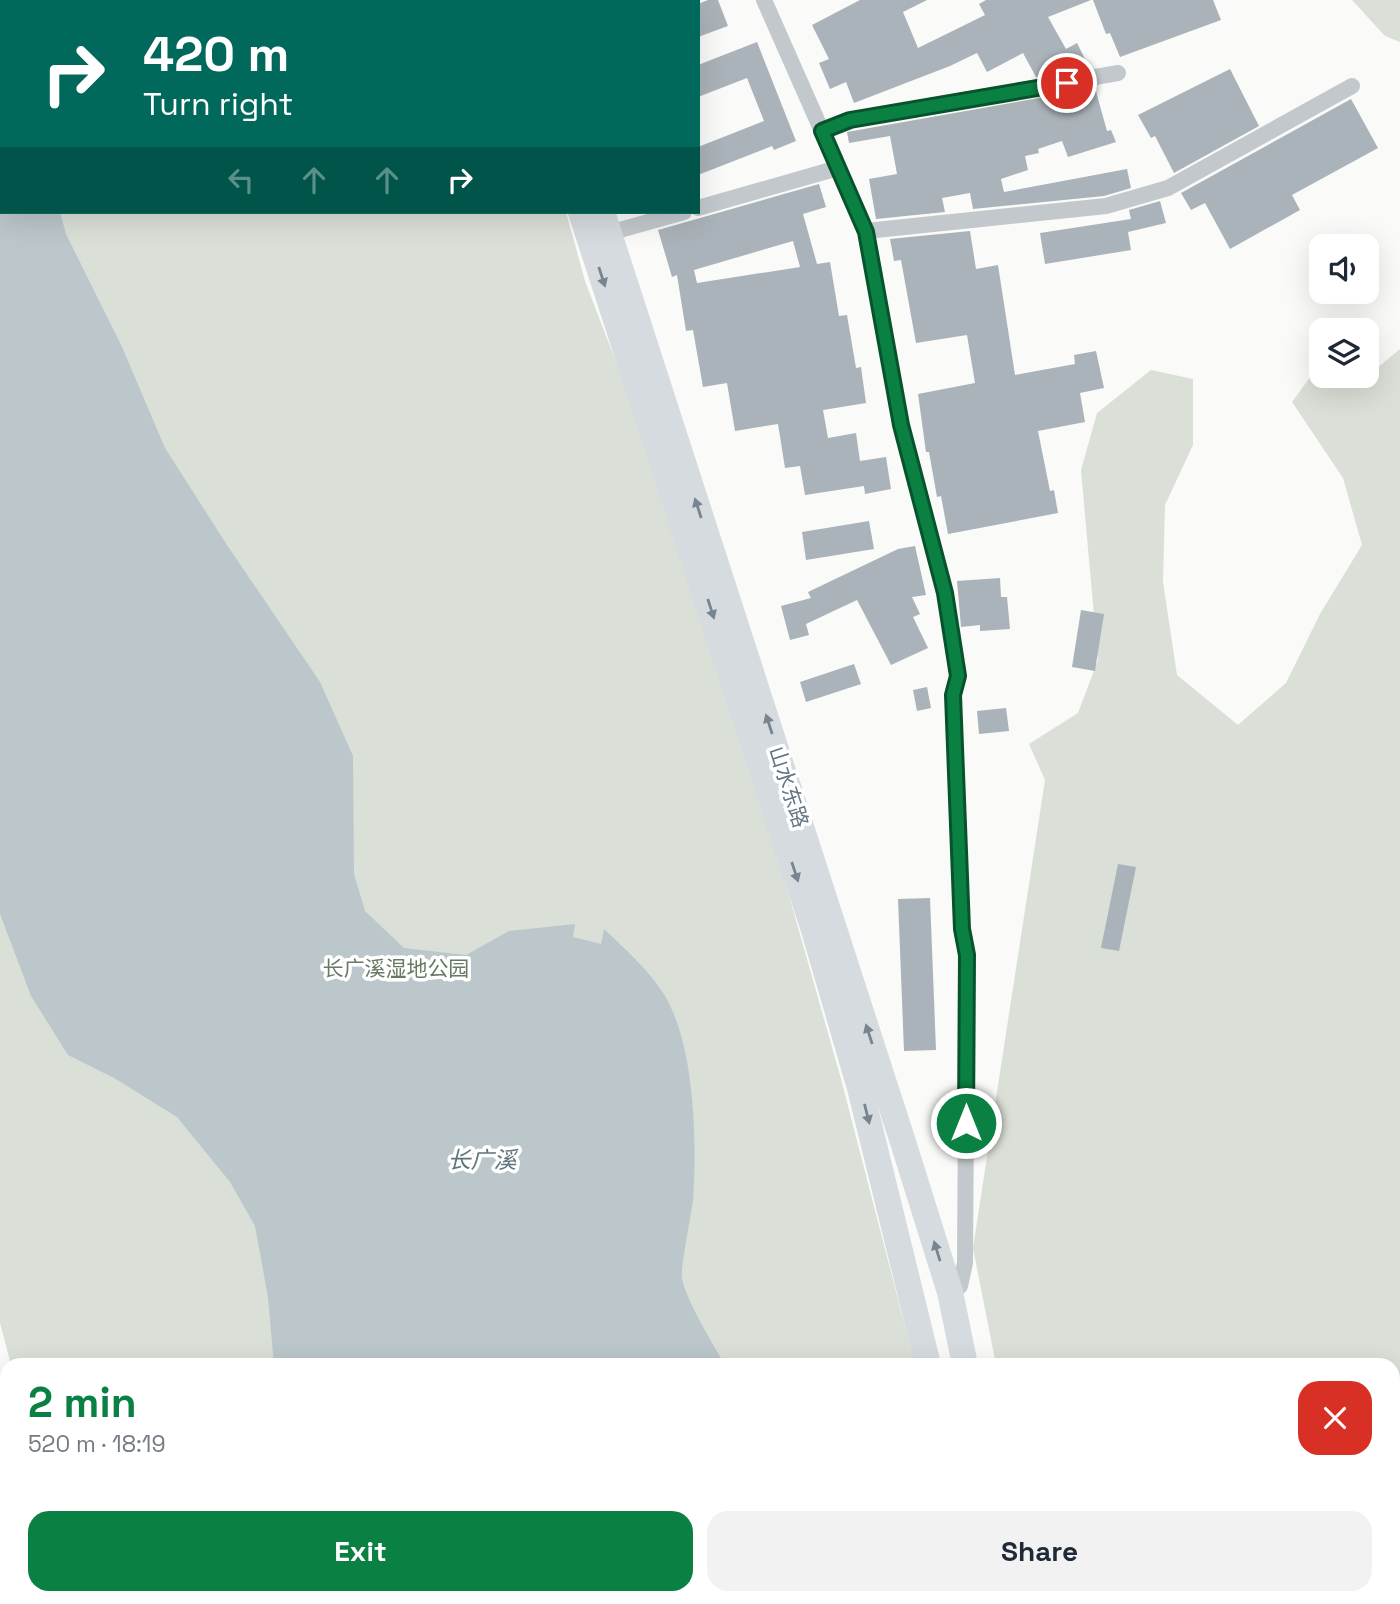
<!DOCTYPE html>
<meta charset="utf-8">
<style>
:root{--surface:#fff;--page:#f2f2f3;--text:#1f2937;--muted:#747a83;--accent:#0b8043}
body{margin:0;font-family:"Space Grotesk","Noto Sans SC",sans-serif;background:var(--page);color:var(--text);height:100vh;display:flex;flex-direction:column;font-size:26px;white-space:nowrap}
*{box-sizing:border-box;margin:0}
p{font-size:23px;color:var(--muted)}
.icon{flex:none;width:38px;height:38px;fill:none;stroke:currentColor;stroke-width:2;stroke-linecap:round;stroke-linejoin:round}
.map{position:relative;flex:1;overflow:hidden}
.details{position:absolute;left:0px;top:1358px;width:1400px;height:247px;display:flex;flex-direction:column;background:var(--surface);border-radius:21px 21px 0 0;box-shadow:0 7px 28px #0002}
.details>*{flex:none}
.guide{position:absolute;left:0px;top:0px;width:700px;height:214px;box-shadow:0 7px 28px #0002;background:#00695c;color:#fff;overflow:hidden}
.controls{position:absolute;left:1309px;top:234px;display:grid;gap:14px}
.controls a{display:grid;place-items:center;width:70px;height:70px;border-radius:14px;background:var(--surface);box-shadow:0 7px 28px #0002;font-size:35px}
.pin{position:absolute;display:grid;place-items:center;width:60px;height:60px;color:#fff;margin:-30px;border:4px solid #fff;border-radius:50%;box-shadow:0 2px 7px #0007}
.me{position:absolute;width:77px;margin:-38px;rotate:0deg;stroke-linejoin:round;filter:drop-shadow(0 0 5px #0008)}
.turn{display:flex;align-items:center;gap:24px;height:147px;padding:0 28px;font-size:32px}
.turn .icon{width:91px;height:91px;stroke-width:2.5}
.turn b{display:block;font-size:49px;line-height:60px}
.lanes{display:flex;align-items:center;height:66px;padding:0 28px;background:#0003;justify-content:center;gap:35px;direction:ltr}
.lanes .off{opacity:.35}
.round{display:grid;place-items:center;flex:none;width:74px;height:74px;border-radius:21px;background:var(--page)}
.overview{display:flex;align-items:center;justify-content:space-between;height:119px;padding:0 28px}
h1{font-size:42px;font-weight:700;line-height:52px;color:var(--accent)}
.cta{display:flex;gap:14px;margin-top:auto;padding:14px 28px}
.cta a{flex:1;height:80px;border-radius:21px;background:var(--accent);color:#fff;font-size:28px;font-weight:700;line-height:80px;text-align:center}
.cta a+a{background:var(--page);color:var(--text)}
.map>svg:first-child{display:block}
</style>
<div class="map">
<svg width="1400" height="1604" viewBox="0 0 1400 1604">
<rect width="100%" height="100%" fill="#fafaf8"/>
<g fill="#dadfd7">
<polygon points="0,0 498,0 2,2 2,212 566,212 585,281 621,375 775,846 841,1079 915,1365 11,1365 0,1323"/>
<polygon points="1352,0 1400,0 1400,42 1385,36"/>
<polygon points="1400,349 1400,1604 1018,1604 1056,1598 1393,1598 1393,1365 996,1365 973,1248 1045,780 1029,744 1078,713 1098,660 1081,470 1097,413 1151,370 1193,379 1193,445 1165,505 1163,582 1177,675 1238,725 1286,683 1320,614 1362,545 1343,478 1292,402 1319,365 1321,376 1365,378"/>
<rect x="52" y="1598" width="878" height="6"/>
</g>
<g fill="#bbc7cb">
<path d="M0,0L15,2H2V212H60L66,234L122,347L165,448L227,545L320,682L353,756L354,874L365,911L404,948L466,955L509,931L575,924L573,937L601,944L604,929C626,950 649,970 665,996C695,1047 697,1142 693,1200C691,1216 680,1269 682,1279C688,1304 712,1342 725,1365H274L268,1297L255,1226L230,1182L177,1117L114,1078L68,1055L31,996L0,914Z"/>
<polygon points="348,1598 672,1598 673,1604 349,1604"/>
</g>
<g fill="#aab3b9" fill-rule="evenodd">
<polygon points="708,0 718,0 728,26 698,37 698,4"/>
<polygon points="860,0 927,0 903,12 918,48 985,15 979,4 986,0 1091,0 1048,17 1066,49 1077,43 1089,67 1036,77 1023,53 987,72 977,53 950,66 854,103 846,82 830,89 819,63 829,59 812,25"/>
<polygon points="1093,0 1213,0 1221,20 1120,57 1110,33 1106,34"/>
<polygon points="757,42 796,141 774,150 772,146 698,175 698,147 764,121 747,78 698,97 698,65"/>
<polygon points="1230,69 1259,126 1174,173 1155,136 1151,138 1138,115"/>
<polygon points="1095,88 1107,131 1111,130 1116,142 1068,157 1062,141 1038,149 1039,153 1025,156 1028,170 1001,179 1004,192 1127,169 1131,188 1104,196 973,209 970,193 942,198 945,212 876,219 869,179 897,174 890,136 849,143 847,132"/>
<polygon points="1351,99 1378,148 1292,195 1300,210 1230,249 1205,203 1191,210 1181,193"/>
<path d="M819,184L826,207L803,214L817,264L830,262L839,316L847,315L856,368L861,367L866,403L823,410L828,438L856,433L860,461L886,457L891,489L865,494L864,486L805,495L800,466L785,468L778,424L735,431L727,383L703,387L693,330L686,331L677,275L672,277L658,230ZM793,241L800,267L697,283L694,270Z"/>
<polygon points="1160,201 1166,223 1128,232 1131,250 1045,264 1040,233 1131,219 1129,210"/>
<polygon points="970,231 976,269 998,265 1015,375 1075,364 1074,355 1096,351 1104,388 1080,393 1085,422 1038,431 1050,491 1054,490 1058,513 948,534 941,496 937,497 929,452 926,452 918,394 975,383 967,335 916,343 901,260 894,261 890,239"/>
<polygon points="869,521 874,549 806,560 802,532"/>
<polygon points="915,546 926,595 912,597 920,614 913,617 928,648 891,665 857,600 806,624 809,635 790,640 781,606 811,598 808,592 898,549"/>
<polygon points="1000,578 1001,597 1007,597 1010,629 980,631 980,625 961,627 957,581"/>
<polygon points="1081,610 1104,614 1095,671 1072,667"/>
<polygon points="854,664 861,684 806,702 800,682"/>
<polygon points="927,687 931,708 917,711 913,690"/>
<polygon points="1006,708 1009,731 979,734 977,711"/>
<polygon points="1118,864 1136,867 1119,951 1101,948"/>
<polygon points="930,898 936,1050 904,1051 898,899"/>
</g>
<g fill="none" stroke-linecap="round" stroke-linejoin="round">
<g stroke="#c3c8cc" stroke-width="16">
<polyline points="764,0 866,231 901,425 945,593 958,676 953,695 962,929 967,955 965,1263 960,1286 950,1292"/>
<polyline points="822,131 850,120 1118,73"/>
<polyline points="698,208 838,168"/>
<polyline points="866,231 1106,206 1168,188 1352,86"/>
<polyline points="609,233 684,212"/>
</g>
<g stroke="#d6dbdf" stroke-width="23">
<polyline points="0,1412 7,1445"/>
<polyline points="29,1598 30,1604"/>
</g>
<g stroke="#d6dbdf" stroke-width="26">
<polyline points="510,0 510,2"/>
<polyline points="536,0 536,2"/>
<polyline points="581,212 814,930 860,1088 928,1365"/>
<polyline points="602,212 903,1142 950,1292 965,1365"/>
<polyline points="949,1598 949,1604"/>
<polyline points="982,1598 982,1604"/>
</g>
</g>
<defs><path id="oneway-solid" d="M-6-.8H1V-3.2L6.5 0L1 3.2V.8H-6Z" transform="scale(1.75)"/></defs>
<g fill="#768591">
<use href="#oneway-solid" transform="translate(602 277) rotate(72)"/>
<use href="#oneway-solid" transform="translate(698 508) rotate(-108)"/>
<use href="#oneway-solid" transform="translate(711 609) rotate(72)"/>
<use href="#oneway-solid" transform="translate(769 724) rotate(-108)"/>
<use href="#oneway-solid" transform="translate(795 872) rotate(72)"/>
<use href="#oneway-solid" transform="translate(869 1034) rotate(-108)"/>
<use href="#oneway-solid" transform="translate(867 1114) rotate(76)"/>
<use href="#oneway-solid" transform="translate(937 1251) rotate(-107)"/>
</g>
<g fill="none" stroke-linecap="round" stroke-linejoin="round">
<g stroke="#07532c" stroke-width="18">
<polyline id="route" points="966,1123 967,955 962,929 953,695 958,676 945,593 901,425 866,232 822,131 850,120 1067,83"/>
</g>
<use href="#route" stroke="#0b8043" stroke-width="12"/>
</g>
<g text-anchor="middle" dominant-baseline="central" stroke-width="7" stroke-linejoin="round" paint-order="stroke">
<g font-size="21" fill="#657683" stroke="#fff">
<text transform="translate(789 787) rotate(72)">山水东路</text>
</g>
<g font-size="21" fill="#687a64" stroke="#fff">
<text x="396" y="968">长广溪湿地公园</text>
</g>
<g font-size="23" font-style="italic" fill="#60757c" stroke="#fff">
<text x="482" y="1160">长广溪</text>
</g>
</g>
</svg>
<div class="controls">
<a><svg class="icon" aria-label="sound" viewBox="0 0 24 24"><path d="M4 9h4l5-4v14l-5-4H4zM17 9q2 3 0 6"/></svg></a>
<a><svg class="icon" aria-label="layers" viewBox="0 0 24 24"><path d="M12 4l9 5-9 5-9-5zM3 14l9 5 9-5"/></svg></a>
</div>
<div class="pin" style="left:1067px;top:83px;background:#d93025"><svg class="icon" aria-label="arrive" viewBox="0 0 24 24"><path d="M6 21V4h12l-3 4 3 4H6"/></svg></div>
<svg class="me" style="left:966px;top:1123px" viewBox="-20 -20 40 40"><circle r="17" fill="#0b8043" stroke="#fff" stroke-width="3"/><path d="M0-11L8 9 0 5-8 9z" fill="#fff"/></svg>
<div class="guide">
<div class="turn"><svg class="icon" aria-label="right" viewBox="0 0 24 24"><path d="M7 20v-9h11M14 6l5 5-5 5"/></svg><div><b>420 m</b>Turn right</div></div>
<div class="lanes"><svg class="icon off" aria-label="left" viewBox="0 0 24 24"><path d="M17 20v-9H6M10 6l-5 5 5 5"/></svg><svg class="icon off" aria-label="ahead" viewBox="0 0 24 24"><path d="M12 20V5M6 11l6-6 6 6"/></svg><svg class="icon off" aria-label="ahead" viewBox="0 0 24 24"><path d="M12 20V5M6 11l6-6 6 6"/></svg><svg class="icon" aria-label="right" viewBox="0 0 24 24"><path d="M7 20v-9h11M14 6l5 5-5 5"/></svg></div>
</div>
<section class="details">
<div class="overview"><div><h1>2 min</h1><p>520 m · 18:19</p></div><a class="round" style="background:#d93025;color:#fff"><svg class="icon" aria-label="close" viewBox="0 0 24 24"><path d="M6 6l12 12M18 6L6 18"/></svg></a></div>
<div class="cta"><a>Exit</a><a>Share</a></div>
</section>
</div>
